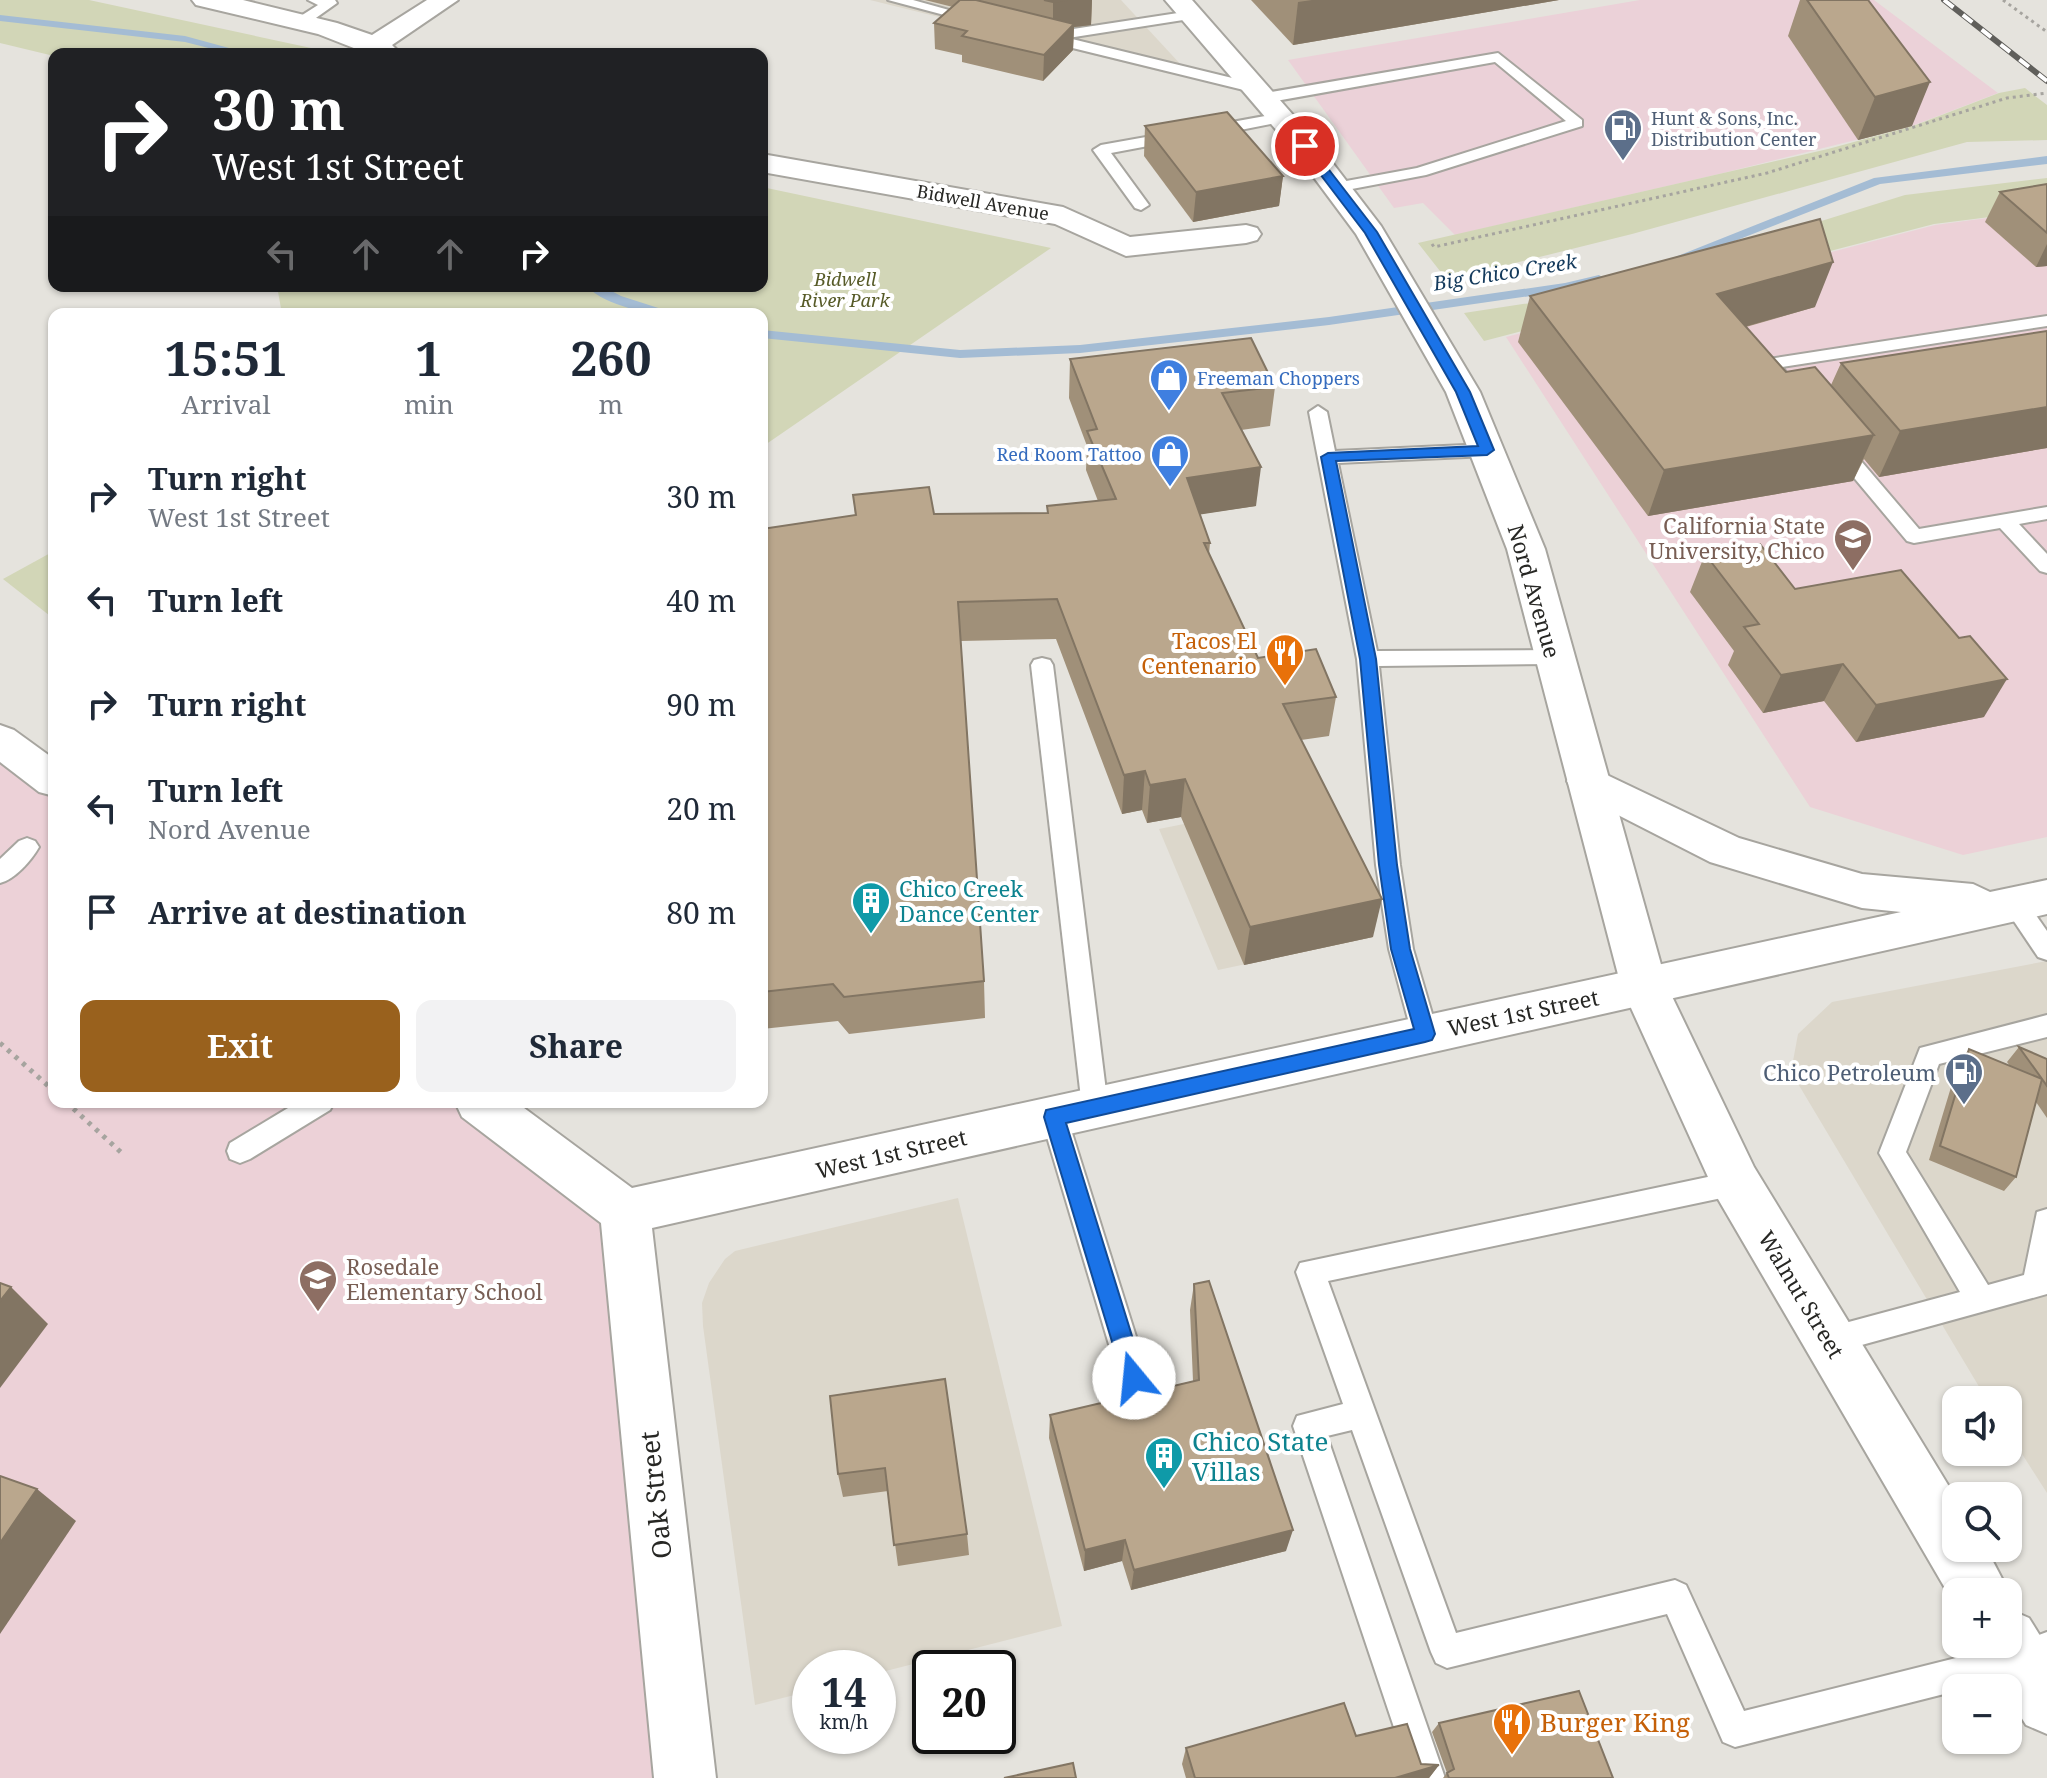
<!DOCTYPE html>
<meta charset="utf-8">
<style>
:root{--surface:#fff;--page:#f2f2f3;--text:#1f2937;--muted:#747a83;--accent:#99611d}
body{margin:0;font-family:"Noto Serif",serif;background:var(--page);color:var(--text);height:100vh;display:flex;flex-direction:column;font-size:30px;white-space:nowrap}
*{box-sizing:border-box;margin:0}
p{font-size:26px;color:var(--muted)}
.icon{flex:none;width:44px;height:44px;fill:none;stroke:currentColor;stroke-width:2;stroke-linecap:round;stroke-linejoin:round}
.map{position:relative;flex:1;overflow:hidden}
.panel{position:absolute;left:48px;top:308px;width:720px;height:800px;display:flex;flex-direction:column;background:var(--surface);border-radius:16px;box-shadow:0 2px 6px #0004}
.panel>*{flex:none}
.hud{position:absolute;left:48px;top:48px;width:720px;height:244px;border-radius:16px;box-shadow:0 2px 6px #0004;background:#202124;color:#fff;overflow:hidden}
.controls{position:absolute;left:1942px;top:1386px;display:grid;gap:16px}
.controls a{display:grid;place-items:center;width:80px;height:80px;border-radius:16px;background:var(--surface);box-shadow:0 2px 6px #0004;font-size:40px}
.speed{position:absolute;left:792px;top:1650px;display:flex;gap:16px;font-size:40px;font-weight:700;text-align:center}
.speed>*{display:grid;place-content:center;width:104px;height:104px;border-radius:50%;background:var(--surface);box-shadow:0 2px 6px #0004;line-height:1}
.speed small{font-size:20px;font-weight:400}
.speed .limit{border:4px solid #111;border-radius:12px;background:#fff;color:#111}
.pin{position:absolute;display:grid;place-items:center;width:68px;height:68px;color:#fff;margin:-34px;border:4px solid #fff;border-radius:50%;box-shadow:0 2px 8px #0007}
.me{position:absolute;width:88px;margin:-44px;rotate:343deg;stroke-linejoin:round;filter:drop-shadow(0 0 6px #0008)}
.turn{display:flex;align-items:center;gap:28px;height:168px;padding:0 32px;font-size:36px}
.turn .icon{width:104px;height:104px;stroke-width:2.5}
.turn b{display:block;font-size:56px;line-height:68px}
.lanes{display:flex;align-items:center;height:76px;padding:0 32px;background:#0003;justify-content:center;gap:40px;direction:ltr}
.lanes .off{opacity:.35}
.eta{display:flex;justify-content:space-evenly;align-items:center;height:136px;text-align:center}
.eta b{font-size:48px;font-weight:700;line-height:56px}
.primary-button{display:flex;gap:16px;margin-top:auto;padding:16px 32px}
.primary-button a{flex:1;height:92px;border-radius:16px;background:var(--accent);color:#fff;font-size:32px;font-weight:700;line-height:92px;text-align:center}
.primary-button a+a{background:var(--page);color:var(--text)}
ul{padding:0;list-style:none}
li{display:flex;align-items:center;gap:24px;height:104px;padding:0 32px}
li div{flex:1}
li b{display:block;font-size:30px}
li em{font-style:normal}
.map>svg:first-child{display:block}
</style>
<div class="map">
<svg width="2047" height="1778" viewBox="0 0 2047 1778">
<rect width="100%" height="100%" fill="#e5e3dd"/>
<g fill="#dcd7cb">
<polygon points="870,0 1121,0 1183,67 1170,74"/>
<polygon points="1303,800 1373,937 1218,970 1159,829"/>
<polygon points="2047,961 2047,1493 2008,1432 2008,1400 1987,1400 1791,1072 1798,1034 1832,1002"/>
<polygon points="958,1198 1062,1626 878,1673 878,1668 810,1668 810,1691 755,1705 703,1326 702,1303 709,1283 725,1259 735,1251"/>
</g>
<polygon fill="#ebd1d8" points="1640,0 1874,0 1998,93 1912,126 1719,174 1455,235 1423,203 1394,208 1288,60"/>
<g fill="#ecd1d7">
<polygon points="2047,210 2047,837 1963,855 1810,807 1506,337 1935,225"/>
<polygon points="0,740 54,781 54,1102 479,1102 625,1212 685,1778 0,1778"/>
</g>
<g fill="#d2d6b7">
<polygon points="0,0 89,0 339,54 54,56 0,43"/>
<polygon points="2025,88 2047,105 2047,140 1967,142 1632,234 1447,280 1418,243 1828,149 1913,126 1999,93"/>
<polygon points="2047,178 2047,210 1934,224 1484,341 1464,313 1583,295 1905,195"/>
<polygon points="762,187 1051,248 762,447 762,314 282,314 277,286 762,286"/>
<polygon points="54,551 54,619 3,579"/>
</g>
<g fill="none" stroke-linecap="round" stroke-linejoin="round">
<g fill="#a4bcd4" fill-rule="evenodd">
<polygon points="0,15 185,36 251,54 232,54 185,42 0,21"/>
<polygon points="2047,156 2047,164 1880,184 1671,266 1660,263 1874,178"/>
<polygon points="1599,275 1605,279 1604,282 1565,291 1329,325 1080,353 960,358 762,338 762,330 960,350 1080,345 1329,317 1565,283"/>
<path d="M586,286H602L621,296L677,314C647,314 608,307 586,286Z"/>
</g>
<g stroke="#a7a59f" stroke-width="4">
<g id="service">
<polygon points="308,0 335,0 337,3 306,25 296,25 296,19 318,5"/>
<polygon points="888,0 913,0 985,20 978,24"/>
<polygon points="1191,11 1196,12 1196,18 1068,38 1261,85 1261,91 1256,93 1040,40 1038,37 1045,33 1053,35 1060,31"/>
<polygon points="1498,53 1582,120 1582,126 1426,175 1336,192 1330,190 1330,184 1417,168 1566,121 1495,62 1265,103 1257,98 1265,93"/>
<polygon points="1281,113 1286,115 1286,121 1210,136 1202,131 1210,126"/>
<polygon points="1174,132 1180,134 1180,140 1111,153 1149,205 1141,210 1135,208 1093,150 1101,145"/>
<polygon points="2047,316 2047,326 1782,367 1792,380 1783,385 1777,384 1760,364 1769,359"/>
<polygon points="1318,406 1327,412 1335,451 1487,444 1497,450 1487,456 1338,463 1377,651 1555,650 1563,652 1566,657 1563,662 1555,664 1379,666 1400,865 1413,949 1438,1034 1434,1042 1425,1045 1416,1042 1412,1034 1389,949 1376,865 1357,659 1309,412"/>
<polygon points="1837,439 1844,441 1919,529 2047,507 2047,519 2019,524 2047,554 2047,573 2040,571 2000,528 1914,543 1907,541 1830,449 1827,445 1830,441"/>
<polygon points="1042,658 1050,660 1053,665 1108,1107 1104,1115 1095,1118 1086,1115 1082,1107 1031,665 1034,660"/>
<path d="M27,838L35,841L39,847C31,861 15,879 0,883V859L19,841Z"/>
<polygon points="2015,896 2024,898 2047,931 2047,960 2038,957 2003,905 2006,898"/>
<polygon points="2047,1015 2047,1037 1939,1064 1906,1152 1988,1285 2024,1275 2037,1212 2047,1209 2047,1294 1829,1354 1819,1350 1814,1340 1819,1330 1960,1292 1879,1153 1920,1048"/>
<polygon points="298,1102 334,1102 330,1110 250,1159 240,1163 230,1159 227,1151 230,1143"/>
<polygon points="1054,1106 1063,1109 1067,1117 1149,1378 1144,1388 1134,1392 1124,1388 1119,1378 1041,1117 1045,1109"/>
<polygon points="1736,1171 1746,1174 1750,1183 1746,1192 1736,1195 1328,1281 1456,1633 1675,1580 1686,1585 1744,1711 2020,1642 2047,1632 2047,1664 2020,1674 1956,1688 1956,1691 1735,1747 1723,1742 1667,1614 1447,1668 1436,1663 1431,1652 1352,1430 1327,1436 1445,1778 1411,1778 1293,1426 1297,1416 1343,1404 1296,1272 1300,1263"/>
</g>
</g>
<g stroke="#a7a59f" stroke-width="4">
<g id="minor">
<polygon points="192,0 243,0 337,23 372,35 427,0 458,0 392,45 401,54 369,54 318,34 196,5"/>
<polygon points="762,154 1063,207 1130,237 1246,225 1257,228 1261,234 1257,240 1246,243 1126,256 1055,224 762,172"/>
<polygon points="0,725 14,730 54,759 54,796 39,792 0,762"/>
<polygon points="1588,766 1739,838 1862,874 1973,884 1990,892 2047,880 2047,914 652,1228 716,1778 654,1778 601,1223 462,1117 455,1102 516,1102 632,1188 1901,912 1862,908 1710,862 1573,792 1567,781 1573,770"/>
</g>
</g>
<g stroke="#a7a59f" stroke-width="4">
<g id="primary">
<polygon points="1165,0 1192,0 1315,140 1381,226 1480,392 1545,549 1667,986 1754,1167 1956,1498 1956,1548 1986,1548 2009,1592 2008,1595 2008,1592 1956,1592 1956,1607 1718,1199 1621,986 1507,549 1446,392 1356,234 1295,152"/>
<polygon points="2008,1609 2029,1618 2047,1647 2047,1734 2026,1725 2008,1696 2008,1688 2004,1688 1980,1644 2008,1644"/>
</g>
</g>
<g stroke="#a6a49f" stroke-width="3" stroke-dasharray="3 4" stroke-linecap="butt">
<polyline points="2003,0 2047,32"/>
<polyline points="1432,244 1434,247 1767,173 2007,98 2047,93"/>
</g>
<g stroke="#a6a49f" stroke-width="5" stroke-dasharray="4 6" stroke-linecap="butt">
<polyline points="0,1043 54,1091"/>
<polyline points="66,1102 125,1156"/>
</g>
<use href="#service" fill="#fff" fill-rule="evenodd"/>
<use href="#minor" fill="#fff" fill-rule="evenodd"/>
<use href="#primary" fill="#fff" fill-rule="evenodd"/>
<g stroke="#605f5b" stroke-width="6">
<polyline id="rail" points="1944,0 2047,81"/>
</g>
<use href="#rail" stroke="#fff" stroke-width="4" stroke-dasharray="12" stroke-linecap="butt"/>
</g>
<g fill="#a09079">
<polygon points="925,0 1092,0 1091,25 1074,27 1073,50 1043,81 962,62 962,55 935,49 934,23 953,7"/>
<polygon points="1251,0 1559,0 1293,45"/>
<polygon points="1800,0 1868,0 1912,126 1858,140 1788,36"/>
<polygon points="1145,126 1283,176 1279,206 1193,222 1144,156"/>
<polygon points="2047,184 2047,266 2036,267 1985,222 2000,192"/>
<polygon points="1530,296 1815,307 1746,327 1786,372 1831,385 1841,363 2047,331 2047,448 1879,477 1864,459 1853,481 1648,516 1518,342"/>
<polygon points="1070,359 1275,387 1270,426 1241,430 1256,506 1200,514 1210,543 1209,554 1258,658 1336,697 1329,736 1301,740 1373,937 1244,965 1181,817 1147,823 1142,810 1122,814 1056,639 961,641 984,981 985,1018 849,1034 838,1021 762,1029 762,529 855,515 853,495 934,514 1047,513 1047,506 1098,501 1086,470 1087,446 1069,398"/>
<polygon points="1705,554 1795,589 1984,717 1856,742 1824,701 1763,713 1728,665 1734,651 1690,592"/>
<polygon points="2019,1047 2047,1059 2047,1118 2036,1102 2016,1177 2004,1191 1929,1160 1958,1064 1969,1049 2010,1066 2007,1062"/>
<polygon points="1194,1284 1286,1551 1131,1590 1122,1561 1084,1571 1049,1438 1050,1415 1193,1381 1190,1310"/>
<polygon points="945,1379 967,1534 969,1555 898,1566 888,1491 843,1497 838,1474"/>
<polygon points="1439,1723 1613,1778 1443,1778 1447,1773 1432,1732"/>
<polygon points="1356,1736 1421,1764 1439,1765 1429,1778 1186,1778 1182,1764 1186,1748"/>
</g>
<g fill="#827563">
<polygon points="1067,0 1092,0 1091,25 1074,27 1073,50 1043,81 1044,55 1053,31 1053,2"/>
<polygon points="1312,0 1559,0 1293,45 1298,2"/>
<polygon points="1930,82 1912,126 1858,140 1875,97"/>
<polygon points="1283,176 1279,206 1193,222 1196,192"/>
<polygon points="2047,244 2047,266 2036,267"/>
<polygon points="1833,262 1815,307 1701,339 1717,294"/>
<polygon points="2047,407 2047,448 1879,477 1900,431"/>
<polygon points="1874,435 1853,481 1648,516 1664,470"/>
<polygon points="1261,467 1256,506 1184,517 1187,478"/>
<polygon points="1843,664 1824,701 1763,713 1781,675"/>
<polygon points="2007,679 1984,717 1856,742 1876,705"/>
<polygon points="1145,771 1142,810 1122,814 1124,775"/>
<polygon points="1185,779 1181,817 1147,823 1150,785"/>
<polygon points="1382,899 1373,937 1244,965 1250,927"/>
<polygon points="11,1287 48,1324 0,1388 0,1301"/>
<polygon points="37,1489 76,1521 0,1634 0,1543"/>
<polygon points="1293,1530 1286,1551 1131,1590 1134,1570"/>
<polygon points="1125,1540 1122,1561 1084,1571 1085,1550"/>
<polygon points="1439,1765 1429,1778 1395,1778"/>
</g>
<g fill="#baa78d" stroke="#827563" stroke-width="2">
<polygon points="960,0 976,0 1074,24 1044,55 962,36 967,31 934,23"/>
<polygon points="1044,0 1067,0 1053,2"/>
<polygon points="1807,0 1868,0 1930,82 1875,97"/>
<polygon points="1227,112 1283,176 1196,192 1145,126"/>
<polygon points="2047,184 2047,233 2000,192"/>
<polygon points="1820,219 1833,262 1717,294 1786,372 1815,367 1874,435 1664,470 1530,296"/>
<polygon points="2047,331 2047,407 1900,431 1841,363"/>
<polygon points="1251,338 1275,387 1222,393 1261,467 1187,478 1210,543 1204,543 1258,658 1316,649 1336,697 1283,704 1382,899 1250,927 1185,779 1150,785 1145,771 1124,775 1057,599 958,602 984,981 844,997 833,984 762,992 762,529 856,515 853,495 929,487 934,514 1048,513 1047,506 1116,499 1087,431 1097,429 1070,359"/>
<polygon points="1760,544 1795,589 1901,570 1959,638 1970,636 2007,679 1876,705 1843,664 1781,675 1744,627 1759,624 1705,554"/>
<polygon points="2019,1047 2047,1059 2047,1086 2042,1079 2016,1177 1940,1146 1969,1049 2042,1079"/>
<polygon points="1209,1281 1293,1530 1134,1570 1125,1540 1085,1550 1050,1415 1199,1380 1194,1284"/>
<polygon points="0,1283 11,1287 0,1301"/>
<polygon points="945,1379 967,1534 894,1545 885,1468 838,1474 830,1396"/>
<polygon points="0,1476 37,1489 0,1543"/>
<polygon points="1579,1691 1613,1778 1449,1778 1447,1773 1454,1769 1439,1723"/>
<polygon points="1344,1703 1356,1736 1407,1724 1421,1764 1439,1765 1395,1778 1195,1778 1186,1748"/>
<polygon points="1073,1763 1076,1778 1004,1778"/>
</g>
<polygon fill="#1a73e8" stroke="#114b97" stroke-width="2" points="1301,144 1309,144 1377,232 1470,392 1494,450 1487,455 1336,461 1376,659 1397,865 1410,949 1435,1034 1432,1040 1425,1042 1066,1123 1145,1378 1142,1385 1134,1388 1126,1385 1123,1378 1044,1117 1046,1110 1414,1029 1391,949 1379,865 1360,659 1321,457 1328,453 1478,446 1456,392 1365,233 1301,149"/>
<defs>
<g id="fuel-pin" transform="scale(2)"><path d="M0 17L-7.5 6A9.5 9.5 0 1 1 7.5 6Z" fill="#5c6f8a" stroke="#fff"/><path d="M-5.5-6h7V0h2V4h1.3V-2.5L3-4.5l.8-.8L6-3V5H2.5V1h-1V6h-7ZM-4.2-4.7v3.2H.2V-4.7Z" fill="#fff"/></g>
<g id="shop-pin" transform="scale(2)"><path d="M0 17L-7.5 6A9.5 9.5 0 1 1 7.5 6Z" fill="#3f7fe0" stroke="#fff"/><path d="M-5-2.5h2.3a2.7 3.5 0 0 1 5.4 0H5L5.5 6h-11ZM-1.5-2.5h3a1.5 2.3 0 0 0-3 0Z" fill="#fff"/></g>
<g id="university-pin" transform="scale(2)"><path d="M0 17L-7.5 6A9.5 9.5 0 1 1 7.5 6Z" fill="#8d6e63" stroke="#fff"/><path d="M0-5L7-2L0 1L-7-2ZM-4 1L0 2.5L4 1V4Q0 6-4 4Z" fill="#fff"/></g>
<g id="restaurant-pin" transform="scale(2)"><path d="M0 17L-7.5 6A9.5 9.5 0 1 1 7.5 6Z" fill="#e8710a" stroke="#fff"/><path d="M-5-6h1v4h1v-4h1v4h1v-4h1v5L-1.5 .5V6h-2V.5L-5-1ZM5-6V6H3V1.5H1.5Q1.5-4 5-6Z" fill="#fff"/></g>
<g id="building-pin" transform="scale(2)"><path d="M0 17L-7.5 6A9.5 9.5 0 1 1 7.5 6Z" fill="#0f9aa8" stroke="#fff"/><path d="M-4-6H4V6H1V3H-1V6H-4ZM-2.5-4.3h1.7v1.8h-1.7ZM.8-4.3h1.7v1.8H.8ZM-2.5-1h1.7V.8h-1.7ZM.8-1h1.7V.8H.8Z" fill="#fff"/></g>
<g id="school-pin" transform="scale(2)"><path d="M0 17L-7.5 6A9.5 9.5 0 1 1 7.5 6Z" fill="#8d6e63" stroke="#fff"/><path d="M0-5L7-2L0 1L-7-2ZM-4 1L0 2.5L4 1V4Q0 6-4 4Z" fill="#fff"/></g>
</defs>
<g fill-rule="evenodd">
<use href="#fuel-pin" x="1623" y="128"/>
<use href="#shop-pin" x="1169" y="378"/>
<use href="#shop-pin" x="1170" y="454"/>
<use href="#university-pin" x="1853" y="538"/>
<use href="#restaurant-pin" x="1285" y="653"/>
<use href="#building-pin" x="871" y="901"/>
<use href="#fuel-pin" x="1964" y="1072"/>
<use href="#school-pin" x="318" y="1279"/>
<use href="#building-pin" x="1164" y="1456"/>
<use href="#restaurant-pin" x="1512" y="1722"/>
</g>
<g text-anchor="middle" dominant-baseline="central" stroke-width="8" stroke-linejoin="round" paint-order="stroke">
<g font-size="18" fill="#4e5e75" stroke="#fff" text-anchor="start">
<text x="1651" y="118">Hunt &amp; Sons, Inc.<tspan x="1651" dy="21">Distribution Center</tspan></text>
</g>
<g font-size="18" fill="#272724" stroke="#fff">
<text transform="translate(983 202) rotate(10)">Bidwell Avenue</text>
</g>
<g font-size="18" font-style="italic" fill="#575b28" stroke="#fff">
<text x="845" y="279">Bidwell<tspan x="845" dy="21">River Park</tspan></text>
</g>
<g font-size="18" fill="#366cbe" stroke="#fff" text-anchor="start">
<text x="1197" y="378">Freeman Choppers</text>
<text x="1142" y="454" text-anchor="end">Red Room Tattoo</text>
</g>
<g font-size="20" font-style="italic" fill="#143a5c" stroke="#fff">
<text transform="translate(1505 272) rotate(-9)">Big Chico Creek</text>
</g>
<g font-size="22" fill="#785e54" stroke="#fff" text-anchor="end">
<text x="1825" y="525">California State<tspan x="1825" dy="25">University, Chico</tspan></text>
<text x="346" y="1266" text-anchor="start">Rosedale<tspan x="346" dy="25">Elementary School</tspan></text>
</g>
<g font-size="22" fill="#272724" stroke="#fff">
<text transform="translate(1535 591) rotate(74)">Nord Avenue</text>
<text transform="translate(1523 1012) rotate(-12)">West 1st Street</text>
<text transform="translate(891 1153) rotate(-13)">West 1st Street</text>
<text transform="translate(1802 1294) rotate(59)">Walnut Street</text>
</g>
<g font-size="22" fill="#c56008" stroke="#fff" text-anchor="end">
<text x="1257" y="640">Tacos El<tspan x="1257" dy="25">Centenario</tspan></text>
</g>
<g font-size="22" fill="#0d838f" stroke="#fff" text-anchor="start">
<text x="899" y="888">Chico Creek<tspan x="899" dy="25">Dance Center</tspan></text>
</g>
<g font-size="22" fill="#4e5e75" stroke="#fff" text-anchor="end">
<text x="1936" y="1072">Chico Petroleum</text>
</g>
<g font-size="26" fill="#0d838f" stroke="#fff" text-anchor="start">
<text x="1192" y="1441">Chico State<tspan x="1192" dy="30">Villas</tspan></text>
</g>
<g font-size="26" fill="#272724" stroke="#fff">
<text transform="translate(655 1495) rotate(-96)">Oak Street</text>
</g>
<g font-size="26" fill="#c56008" stroke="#fff" text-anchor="start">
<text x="1540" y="1722">Burger King</text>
</g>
</g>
</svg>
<div class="controls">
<a><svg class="icon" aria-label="sound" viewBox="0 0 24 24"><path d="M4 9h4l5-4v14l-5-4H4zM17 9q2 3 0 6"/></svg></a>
<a><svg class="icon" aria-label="search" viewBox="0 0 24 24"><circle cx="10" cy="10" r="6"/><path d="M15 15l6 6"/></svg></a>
<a>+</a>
<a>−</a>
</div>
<div class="speed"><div>14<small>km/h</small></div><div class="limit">20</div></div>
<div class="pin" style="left:1305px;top:146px;background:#d93025"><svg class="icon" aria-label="arrive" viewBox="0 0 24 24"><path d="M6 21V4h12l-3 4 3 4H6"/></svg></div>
<svg class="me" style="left:1134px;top:1378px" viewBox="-20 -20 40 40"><circle r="19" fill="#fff"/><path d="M0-13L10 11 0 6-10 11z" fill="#1a73e8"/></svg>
<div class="hud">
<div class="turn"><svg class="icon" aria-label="right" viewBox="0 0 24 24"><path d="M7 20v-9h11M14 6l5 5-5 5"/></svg><div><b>30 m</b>West 1st Street</div></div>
<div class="lanes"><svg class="icon off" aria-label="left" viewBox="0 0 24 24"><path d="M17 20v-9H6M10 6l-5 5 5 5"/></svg><svg class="icon off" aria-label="ahead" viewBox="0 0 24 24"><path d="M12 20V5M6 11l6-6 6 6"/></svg><svg class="icon off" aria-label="ahead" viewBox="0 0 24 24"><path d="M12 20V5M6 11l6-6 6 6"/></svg><svg class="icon" aria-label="right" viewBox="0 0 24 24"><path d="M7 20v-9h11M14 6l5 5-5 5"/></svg></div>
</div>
<section class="panel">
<div class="eta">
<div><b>15:51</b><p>Arrival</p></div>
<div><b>1</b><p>min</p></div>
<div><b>260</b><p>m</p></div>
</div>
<ul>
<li><svg class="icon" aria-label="right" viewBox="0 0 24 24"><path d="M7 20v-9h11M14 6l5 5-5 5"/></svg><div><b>Turn right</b><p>West 1st Street</p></div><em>30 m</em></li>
<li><svg class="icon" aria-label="left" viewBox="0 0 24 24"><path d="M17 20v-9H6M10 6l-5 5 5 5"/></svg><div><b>Turn left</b></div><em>40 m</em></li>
<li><svg class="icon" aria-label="right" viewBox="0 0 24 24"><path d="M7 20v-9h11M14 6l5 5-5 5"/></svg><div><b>Turn right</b></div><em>90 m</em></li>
<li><svg class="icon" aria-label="left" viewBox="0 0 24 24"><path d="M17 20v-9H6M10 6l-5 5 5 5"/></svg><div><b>Turn left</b><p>Nord Avenue</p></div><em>20 m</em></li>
<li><svg class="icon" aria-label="arrive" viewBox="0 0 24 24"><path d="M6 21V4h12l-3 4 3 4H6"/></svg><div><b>Arrive at destination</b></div><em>80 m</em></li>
</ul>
<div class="primary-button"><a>Exit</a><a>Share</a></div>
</section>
</div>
